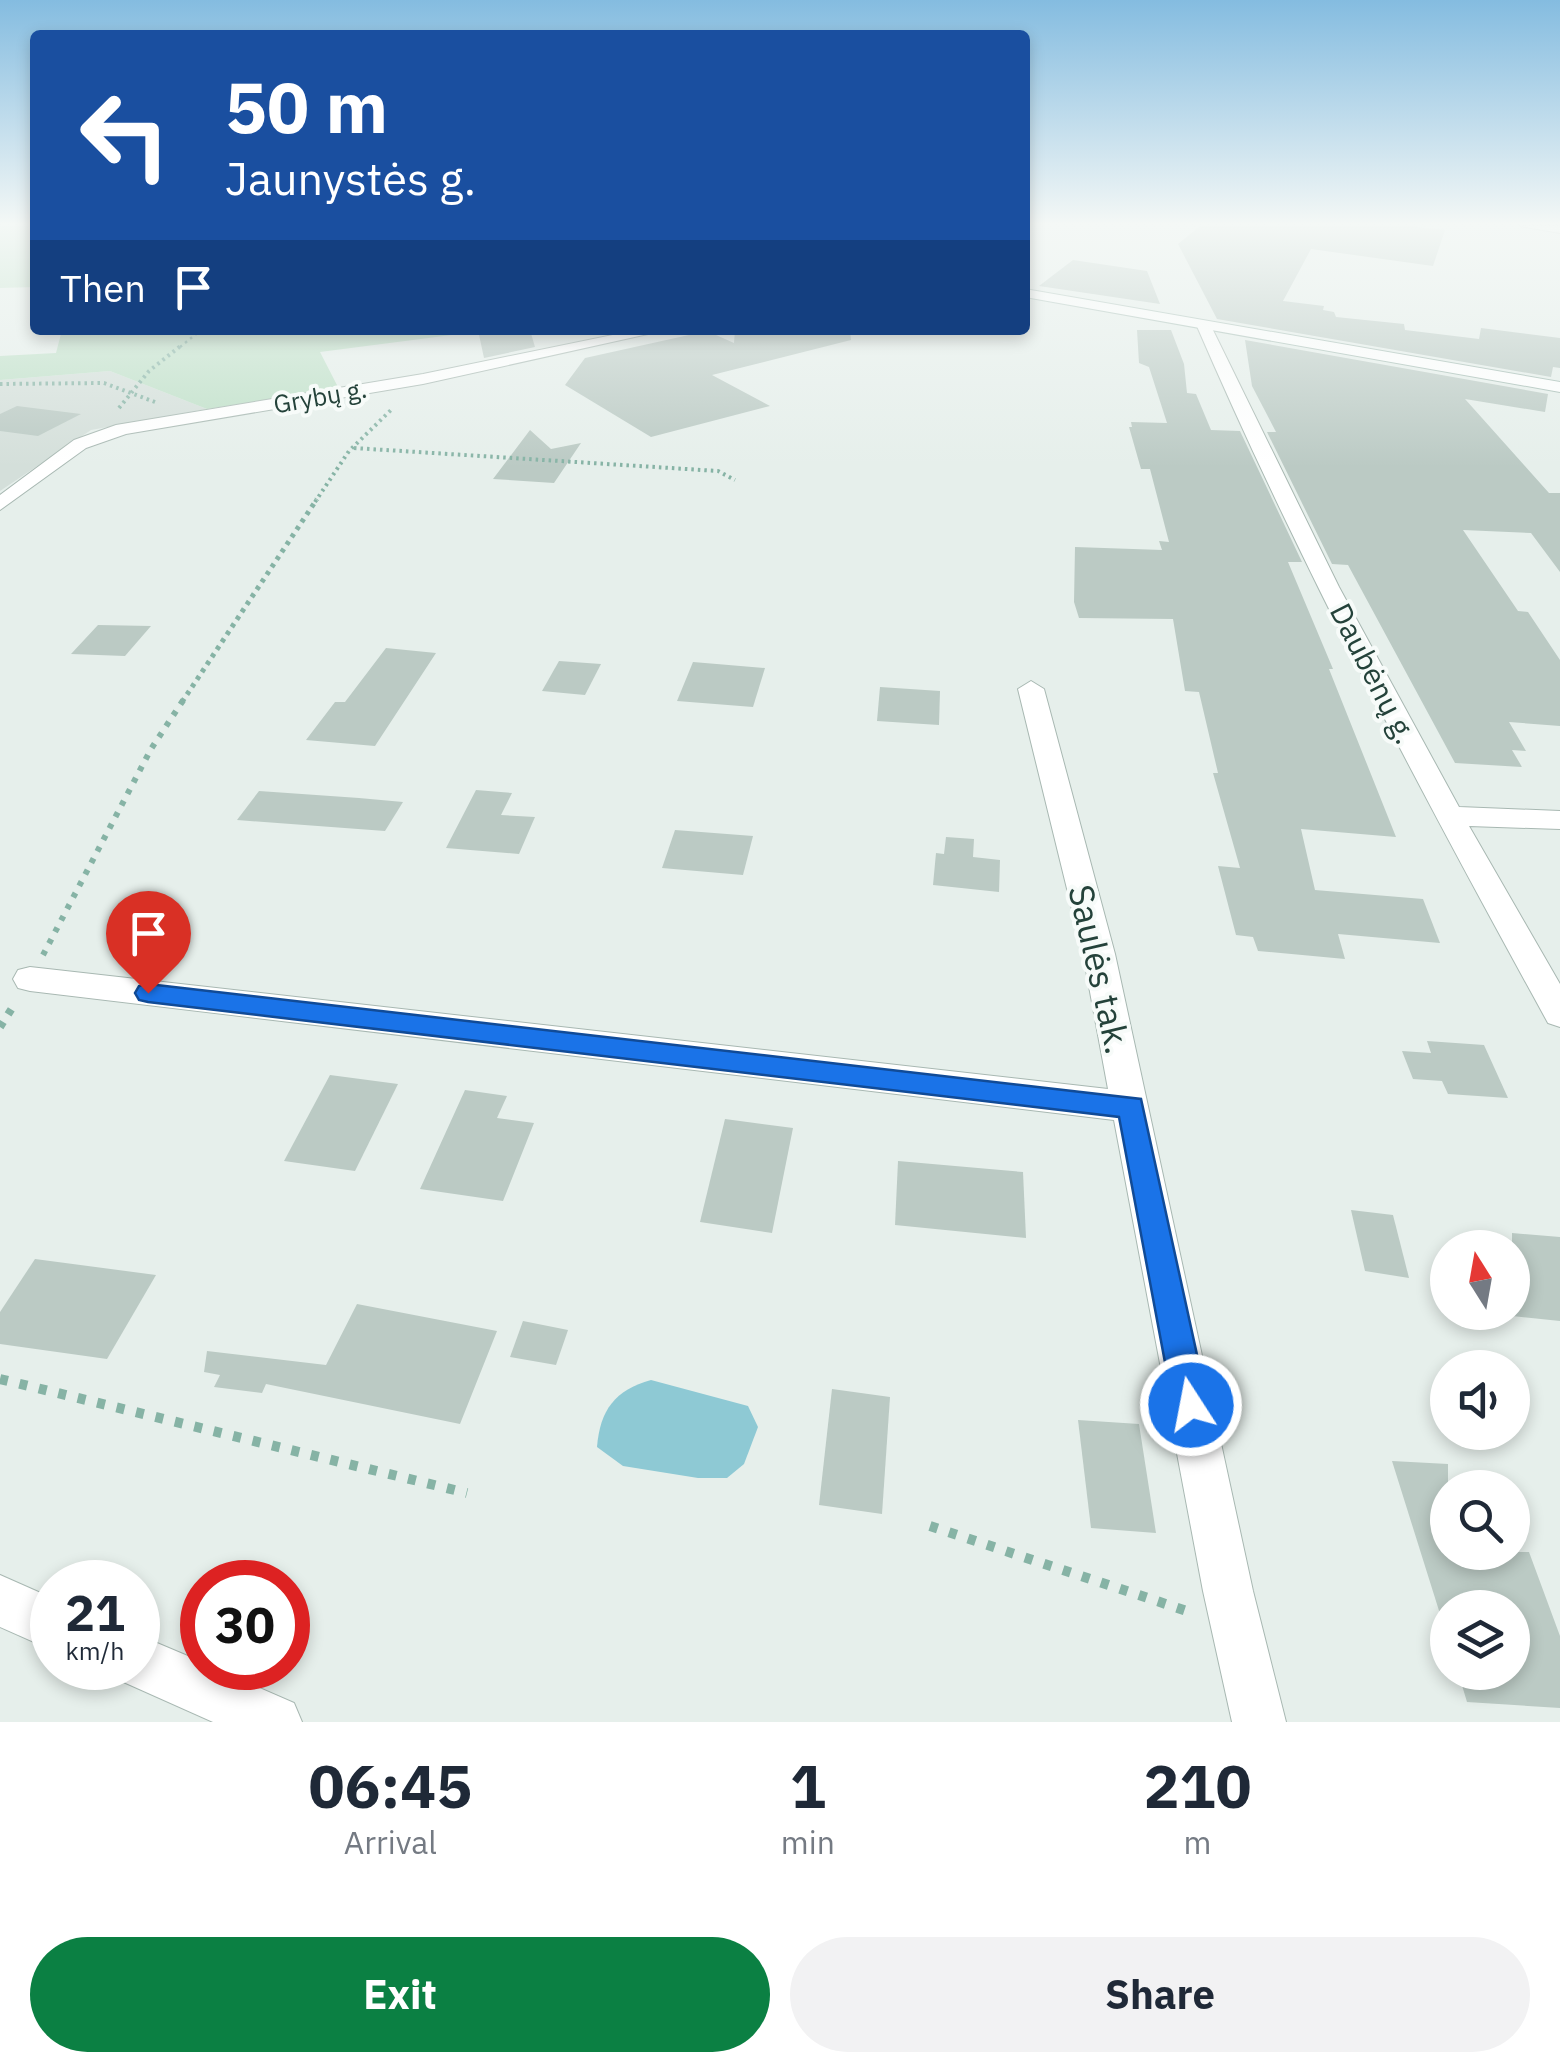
<!DOCTYPE html>
<meta charset="utf-8">
<style>
:root{--surface:#fff;--page:#f2f2f3;--text:#1f2937;--muted:#747a83;--accent:#0b8043}
body{margin:0;font-family:"IBM Plex Sans",sans-serif;background:var(--page);color:var(--text);height:100vh;display:flex;flex-direction:column;font-size:38px;white-space:nowrap}
*{box-sizing:border-box;margin:0}
p{font-size:32px;color:var(--muted)}
.icon{flex:none;width:55px;height:55px;fill:none;stroke:currentColor;stroke-width:2;stroke-linecap:round;stroke-linejoin:round}
.map{position:relative;height:1722px;overflow:hidden}
.drawer{display:flex;flex-direction:column;background:var(--surface);flex:1}
.drawer>*{flex:none}
.banner{position:absolute;left:30px;top:30px;width:1000px;height:305px;border-radius:10px;box-shadow:0 5px 15px #0003;background:#1a4fa0;color:#fff;overflow:hidden}
.needle{width:65px;rotate:349deg}
.fabs{position:absolute;left:1430px;top:1230px;display:grid;gap:20px}
.fabs a{display:grid;place-items:center;width:100px;height:100px;border-radius:50%;background:var(--surface);box-shadow:0 5px 15px #0003;font-size:50px}
.speed{position:absolute;left:30px;top:1560px;display:flex;gap:20px;font-size:50px;font-weight:700;text-align:center}
.speed>*{display:grid;place-content:center;width:130px;height:130px;border-radius:50%;background:var(--surface);box-shadow:0 5px 15px #0003;line-height:1}
.speed small{font-size:25px;font-weight:400}
.speed .limit{border:15px solid #d22;background:#fff;color:#111}
.pin{position:absolute;display:grid;place-items:center;width:85px;height:85px;color:#fff;margin:-102px -42px;border-radius:50% 50% 50% 0;rotate:-45deg;box-shadow:0 0 10px #0007}
.pin .icon{rotate:45deg}
.me{position:absolute;width:110px;margin:-55px;rotate:349deg;stroke-linejoin:round;filter:drop-shadow(0 0 8px #0008)}
.turn{display:flex;align-items:center;gap:35px;height:210px;padding:0 30px;font-size:45px}
.turn .icon{width:130px;height:130px;stroke-width:2.5}
.turn b{display:block;font-size:70px;line-height:85px}
.then{display:flex;align-items:center;height:95px;padding:0 30px;background:#0003;gap:20px;font-size:38px}
.eta{display:flex;justify-content:space-evenly;align-items:center;height:170px;text-align:center}
.eta b{font-size:60px;font-weight:700;line-height:70px}
.action{display:flex;gap:20px;margin-top:auto;padding:20px 30px}
.action a{flex:1;height:115px;border-radius:60px;background:var(--accent);color:#fff;font-size:40px;font-weight:700;line-height:115px;text-align:center}
.action a+a{background:var(--page);color:var(--text)}
.map>svg:first-child{display:block}
</style>
<div class="map">
<svg width="1560" height="1722" viewBox="0 0 1560 1722">
<rect width="100%" height="100%" fill="#e6efeb"/>
<polygon fill="#d4dfda" points="110,371 207,409 91,430 0,491 0,380"/>
<g fill="#bfe0c8">
<polygon points="0,226 35,226 35,287 0,288"/>
<polygon points="62,330 465,330 467,333 320,352 339,389 207,409 110,371 0,380 0,356 56,353"/>
</g>
<path fill="#8ec9d4" d="M651,1380L748,1406L758,1427L744,1464L727,1478H698L623,1466L597,1447C600,1410 615,1390 651,1380Z"/>
<g fill="#bbcac4">
<polygon points="1200,226 1408,226 1445,230 1433,266 1311,249 1283,301 1324,306 1323,310 1334,312 1336,317 1404,324 1405,330 1479,339 1481,328 1560,338 1560,368 1553,367 1551,377 1217,319 1178,244"/>
<polygon points="1073,260 1147,271 1160,304 1039,286"/>
<polygon points="478,330 530,330 535,347 484,358"/>
<polygon points="735,330 850,330 851,340 712,375 770,406 651,437 565,385 585,358 707,331 734,343"/>
<polygon points="1137,330 1171,330 1184,364 1187,393 1196,394 1211,430 1240,431 1302,562 1288,562 1333,669 1329,669 1396,837 1301,829 1315,890 1423,899 1440,943 1338,934 1345,959 1258,951 1253,937 1236,935 1218,866 1240,868 1213,773 1218,773 1199,692 1185,691 1173,619 1079,618 1074,602 1075,547 1162,550 1159,541 1169,542 1150,469 1141,469 1129,427 1132,427 1131,422 1167,423 1149,367 1139,363"/>
<polygon points="1245,340 1548,394 1545,412 1465,399 1549,493 1560,493 1560,572 1531,533 1463,530 1518,611 1528,612 1560,660 1560,726 1509,722 1526,751 1512,750 1522,767 1455,763 1348,565 1332,564 1267,432 1276,432 1252,386"/>
<polygon points="17,406 81,414 38,436 0,431 0,414"/>
<polygon points="530,430 551,449 581,443 554,483 493,479"/>
<polygon points="98,625 151,626 125,656 71,654"/>
<polygon points="386,648 436,653 375,746 306,740 335,702 345,702"/>
<polygon points="559,661 601,664 585,695 542,691"/>
<polygon points="693,662 765,668 753,707 677,701"/>
<polygon points="880,687 940,691 939,725 877,721"/>
<polygon points="476,790 512,793 501,815 535,817 519,854 446,848"/>
<polygon points="259,791 359,798 403,802 385,831 237,820"/>
<polygon points="675,830 753,836 743,875 662,868"/>
<polygon points="946,837 974,839 973,857 1000,860 999,892 933,885 936,853 944,854"/>
<polygon points="1427,1041 1484,1045 1508,1098 1448,1094 1442,1081 1413,1079 1402,1051 1431,1053"/>
<polygon points="330,1075 398,1084 355,1171 284,1161"/>
<polygon points="465,1090 507,1096 497,1118 534,1123 503,1201 420,1189"/>
<polygon points="725,1119 793,1128 772,1233 700,1222"/>
<polygon points="898,1161 1023,1172 1026,1238 895,1225"/>
<polygon points="1351,1210 1393,1215 1409,1278 1365,1271"/>
<polygon points="1512,1233 1560,1237 1560,1321 1512,1316"/>
<polygon points="35,1259 156,1275 107,1359 0,1344 0,1312"/>
<polygon points="357,1304 497,1331 460,1424 266,1384 262,1393 214,1387 220,1375 204,1372 207,1351 326,1365"/>
<polygon points="523,1321 568,1330 556,1365 510,1357"/>
<polygon points="832,1389 890,1397 882,1514 819,1505"/>
<polygon points="1078,1420 1139,1424 1156,1533 1091,1528"/>
<polygon points="1392,1461 1448,1464 1448,1552 1529,1552 1560,1636 1560,1708 1467,1702 1458,1672 1512,1672 1512,1608 1448,1608 1448,1616 1441,1617"/>
</g>
<g fill="none" stroke-linecap="round" stroke-linejoin="round">
<g stroke="#a8b8b2" stroke-width="2">
<g id="minor">
<polygon points="1520,226 1560,226 1560,233"/>
<path d="M1198,321L1210,324L1339,587L1459,807L1560,811V829L1469,826L1560,984V1027L1548,1023C1422,794 1300,565 1196,324Z"/>
<polygon points="637,330 666,330 423,384 126,434 86,448 0,510 0,495 74,440 116,425 423,374"/>
<polygon points="1031,681 1044,689 1115,954 1253,1591 1286,1722 1232,1722 1203,1591 1114,1120 30,991 18,988 13,979 18,970 30,967 1108,1089 1083,954 1018,689"/>
<polygon points="0,1575 52,1598 52,1650 0,1627"/>
<polygon points="138,1635 202,1662 202,1668 214,1668 294,1703 302,1722 213,1722 119,1680 114,1668 138,1668"/>
</g>
</g>
<g stroke="#a4bbb3" stroke-width="2">
<polygon id="secondary" points="1025,289 1560,382 1560,392 1025,297"/>
</g>
<polyline stroke="#86b3a5" stroke-width="2.5" stroke-dasharray="2.5 4" stroke-linecap="butt" points="180,347 201,330"/>
<g stroke="#86b3a5" stroke-width="4" stroke-dasharray="2.5 4" stroke-linecap="butt">
<polyline points="0,384 104,383 155,402"/>
<polyline points="119,408 149,371 183,344"/>
<polyline points="354,448 718,471 735,480"/>
<polyline points="315,502 349,451 393,408"/>
</g>
<polyline stroke="#86b3a5" stroke-width="5" stroke-dasharray="4 5" stroke-linecap="butt" points="182,702 317,499"/>
<polyline stroke="#86b3a5" stroke-width="6" stroke-dasharray="5 8" stroke-linecap="butt" points="43,955 151,749 184,699"/>
<polyline stroke="#86b3a5" stroke-width="8" stroke-dasharray="6 9" stroke-linecap="butt" points="0,1027 14,1005"/>
<g stroke="#86b3a5" stroke-width="10" stroke-dasharray="8 12" stroke-linecap="butt">
<polyline points="0,1379 467,1493"/>
<polyline points="930,1526 1190,1612"/>
</g>
<use href="#minor" fill="#fff" fill-rule="evenodd"/>
<use href="#secondary" fill="#fff" fill-rule="evenodd"/>
</g>
<linearGradient id="sky" x2="0" y2="1"><stop stop-color="#84bce0"/><stop offset="0.48" stop-color="#f4f8f6"/><stop offset="1" stop-color="#f4f8f6" stop-opacity="0"/></linearGradient>
<rect width="1560" height="467" fill="url(#sky)"/>
<polygon fill="#1a73e8" stroke="#114b97" stroke-width="2.5" points="148,984 1141,1099 1208,1405 1203,1417 1191,1422 1179,1417 1173,1405 1119,1117 148,1002 139,1000 135,993 139,986"/>
<g text-anchor="middle" dominant-baseline="central" stroke-width="8" stroke-linejoin="round" paint-order="stroke">
<g font-size="25" fill="#24423a" stroke="#f7fbf9">
<text transform="translate(320 396) rotate(-10)">Grybų g.</text>
</g>
<g font-size="30" fill="#24423a" stroke="#f7fbf9">
<text transform="translate(1374 673) rotate(63)">Daubėnų g.</text>
</g>
<g font-size="35" fill="#24423a" stroke="#f7fbf9">
<text transform="translate(1100 969) rotate(77)">Saulės tak.</text>
</g>
</g>
</svg>
<div class="fabs">
<a><svg class="needle" viewBox="-14 -14 28 28"><path d="M0-13l5 13h-10z" fill="#e53935"/><path d="M0 13l5-13h-10z" fill="#747a83"/></svg></a>
<a><svg class="icon" aria-label="sound" viewBox="0 0 24 24"><path d="M4 9h4l5-4v14l-5-4H4zM17 9q2 3 0 6"/></svg></a>
<a><svg class="icon" aria-label="search" viewBox="0 0 24 24"><circle cx="10" cy="10" r="6"/><path d="M15 15l6 6"/></svg></a>
<a><svg class="icon" aria-label="layers" viewBox="0 0 24 24"><path d="M12 4l9 5-9 5-9-5zM3 14l9 5 9-5"/></svg></a>
</div>
<div class="speed"><div>21<small>km/h</small></div><div class="limit">30</div></div>
<div class="pin" style="left:148px;top:993px;background:#d93025"><svg class="icon" aria-label="arrive" viewBox="0 0 24 24"><path d="M6 21V4h12l-3 4 3 4H6"/></svg></div>
<svg class="me" style="left:1191px;top:1405px" viewBox="-20 -20 40 40"><circle r="17" fill="#1a73e8" stroke="#fff" stroke-width="3"/><path d="M0-11L8 9 0 5-8 9z" fill="#fff"/></svg>
<div class="banner">
<div class="turn"><svg class="icon" aria-label="left" viewBox="0 0 24 24"><path d="M17 20v-9H6M10 6l-5 5 5 5"/></svg><div><b>50 m</b>Jaunystės g.</div></div>
<div class="then">Then<svg class="icon" aria-label="arrive" viewBox="0 0 24 24"><path d="M6 21V4h12l-3 4 3 4H6"/></svg></div>
</div>
</div>
<section class="drawer">
<div class="eta">
<div><b>06:45</b><p>Arrival</p></div>
<div><b>1</b><p>min</p></div>
<div><b>210</b><p>m</p></div>
</div>
<div class="action"><a>Exit</a><a>Share</a></div>
</section>
